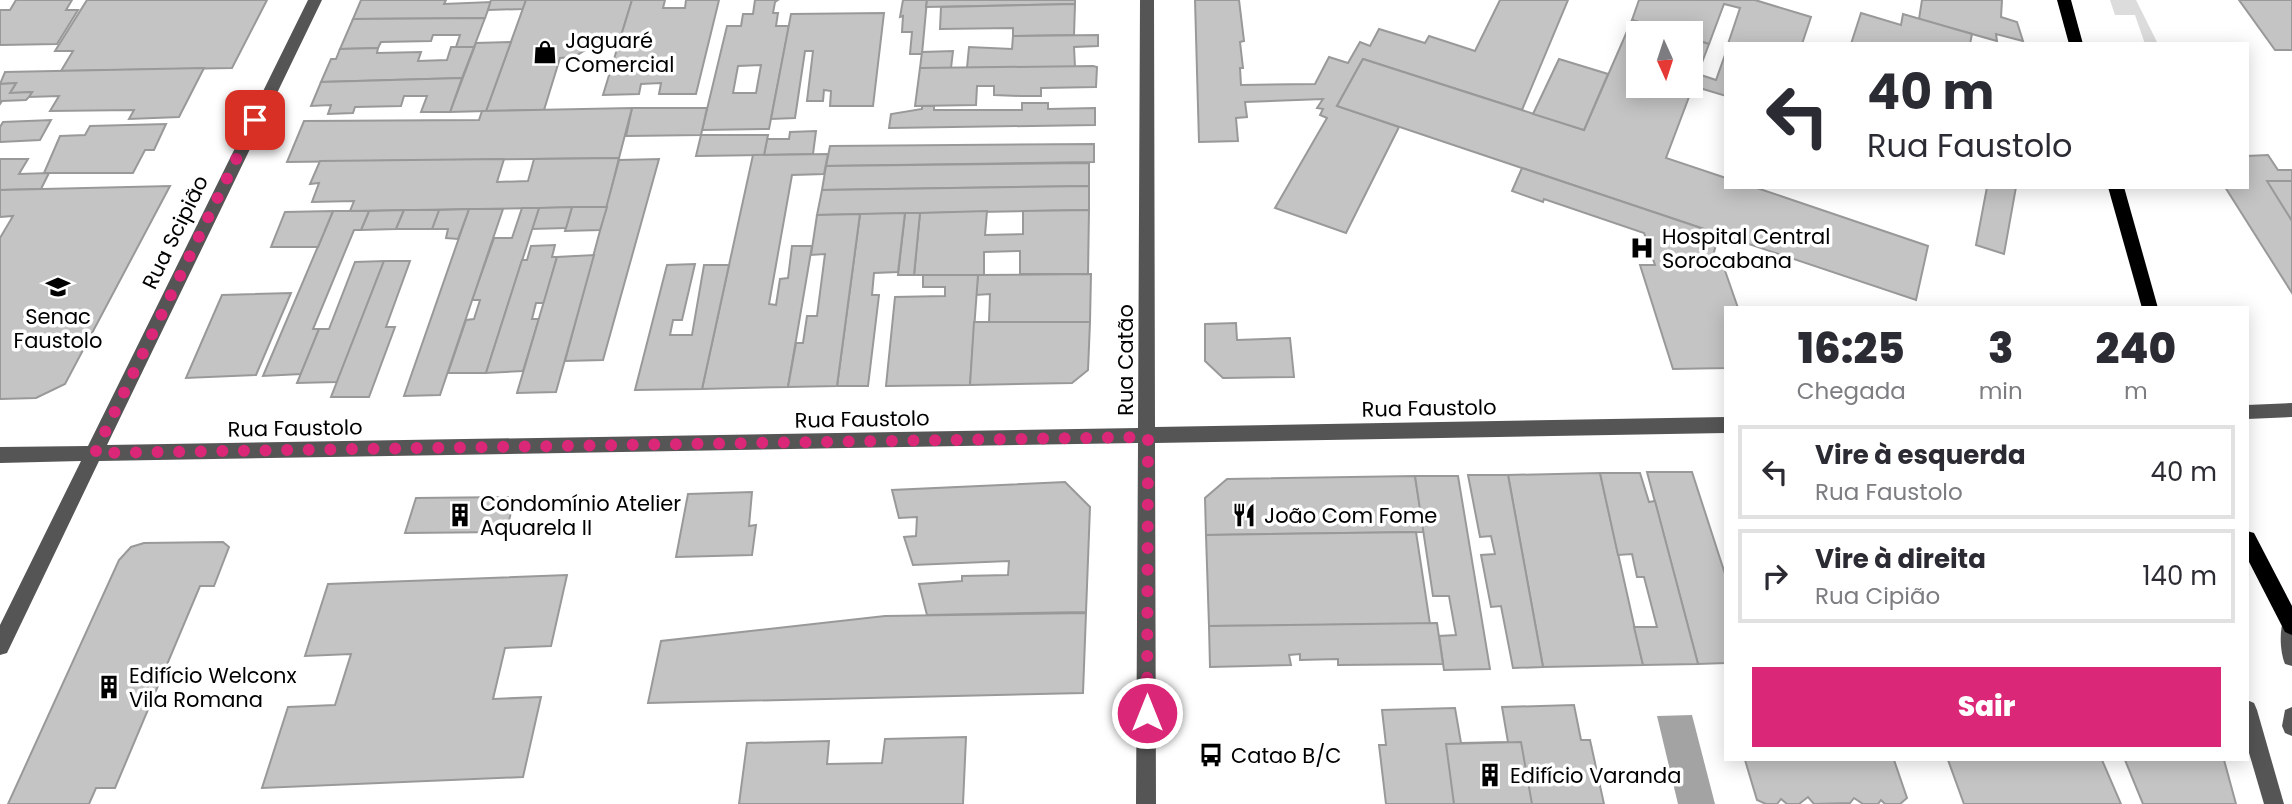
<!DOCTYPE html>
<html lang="pt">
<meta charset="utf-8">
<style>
:root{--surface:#fff;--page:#f7f7f7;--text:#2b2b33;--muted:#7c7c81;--line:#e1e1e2;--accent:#db2777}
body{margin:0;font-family:Poppins,sans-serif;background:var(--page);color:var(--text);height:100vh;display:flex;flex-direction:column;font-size:26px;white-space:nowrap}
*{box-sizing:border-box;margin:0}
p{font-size:23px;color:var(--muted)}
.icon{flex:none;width:38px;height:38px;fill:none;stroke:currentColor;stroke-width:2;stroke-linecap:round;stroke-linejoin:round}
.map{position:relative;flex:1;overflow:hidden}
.panel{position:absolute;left:1724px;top:306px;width:525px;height:455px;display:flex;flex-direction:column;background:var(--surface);border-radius:0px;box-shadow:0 4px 18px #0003}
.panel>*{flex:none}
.banner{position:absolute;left:1724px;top:42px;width:525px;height:147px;border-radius:0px;box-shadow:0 4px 18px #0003;background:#fff;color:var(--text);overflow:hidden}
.needle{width:46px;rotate:177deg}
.tools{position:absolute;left:1626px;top:21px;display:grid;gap:14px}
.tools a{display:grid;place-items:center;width:77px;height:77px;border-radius:0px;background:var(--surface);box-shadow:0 4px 18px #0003;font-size:35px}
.pin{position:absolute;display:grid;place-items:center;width:60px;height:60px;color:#fff;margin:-30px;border-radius:14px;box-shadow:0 4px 10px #0006}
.me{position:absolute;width:77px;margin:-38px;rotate:0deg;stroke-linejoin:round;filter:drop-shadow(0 0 5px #0008)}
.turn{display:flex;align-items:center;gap:24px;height:147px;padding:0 28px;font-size:32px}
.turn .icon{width:91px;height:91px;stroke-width:2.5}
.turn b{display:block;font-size:49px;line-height:60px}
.eta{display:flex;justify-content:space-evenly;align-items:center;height:119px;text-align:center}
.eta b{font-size:42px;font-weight:800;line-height:49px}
.action{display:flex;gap:14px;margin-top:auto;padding:14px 28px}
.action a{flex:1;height:80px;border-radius:0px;background:var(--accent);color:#fff;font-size:28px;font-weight:800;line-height:80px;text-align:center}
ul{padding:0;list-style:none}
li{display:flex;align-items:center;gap:21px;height:94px;margin:0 14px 10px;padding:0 14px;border:4px solid var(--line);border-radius:0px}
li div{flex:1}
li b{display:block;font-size:26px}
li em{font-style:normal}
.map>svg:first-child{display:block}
</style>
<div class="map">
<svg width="2292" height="804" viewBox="0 0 2292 804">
<rect width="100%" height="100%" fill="#fff"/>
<polygon fill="#dcdcdc" points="2110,0 2136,0 2158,44 2145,44 2135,15 2115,15"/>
<polygon fill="#a3a3a3" points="1692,715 1715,804 1678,804 1657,716"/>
<g fill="#c4c4c4" stroke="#999" stroke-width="2" fill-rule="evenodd">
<polygon points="16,0 72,0 66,10 78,10 57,44 0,45 0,10 10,10"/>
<polygon points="87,0 267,0 232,68 61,71 73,51 55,51"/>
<polygon points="361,0 446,0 444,4 491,2 485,18 353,19"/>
<polygon points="491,0 526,0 523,9 488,10"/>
<polygon points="526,0 632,0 618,46 592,46 574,57 560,58 544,110 486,111"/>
<polygon points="632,0 665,0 663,8 685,8 686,0 719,0 696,94 659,94 661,83 641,84 639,94 603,95"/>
<path d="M755,0H778L775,2L773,13H778L776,26H789L769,129L702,130L727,26H741L743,14H753ZM761,65L756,93H733L738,66Z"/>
<polygon points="903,0 927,0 922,54 910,54 912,32 902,32 903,16 900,17"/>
<polygon points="927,0 1075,0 1075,4 926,7"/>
<polygon points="1195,0 1239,0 1244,41 1240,42 1243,68 1240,68 1241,85 1315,84 1329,57 1348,63 1360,42 1370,46 1379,29 1425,43 1429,36 1475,51 1500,0 1568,0 1522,110 1363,59 1337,106 1399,127 1346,233 1275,208 1327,118 1320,115 1323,109 1317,108 1323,99 1245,102 1247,117 1236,118 1238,141 1199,142"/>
<polygon points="1639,0 1755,0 1811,17 1802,44 1728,44 1740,8 1724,4 1709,44 1690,38 1690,33 1675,33 1632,20"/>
<polygon points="1922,0 2002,0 2001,17 2017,22 2023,41 1996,34 1997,41 1919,19"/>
<polygon points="2239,0 2292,0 2292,50 2275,50"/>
<polygon points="1075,4 1074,35 1013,36 1013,28 940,29 941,7"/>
<polygon points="884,13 873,106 830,106 831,91 824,90 823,101 807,101 813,51 805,51 795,118 771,119 791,14"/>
<polygon points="1861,13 1901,25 1903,14 1972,34 1970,44 1851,44"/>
<polygon points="485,18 474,47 456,47 460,35 433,35 431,41 381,42 378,48 340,49 353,19"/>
<polygon points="1632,20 1675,33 1638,33 1638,86 1690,86 1690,38 1709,44 1666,158 1726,178 1726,187 1754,187 1928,246 1916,300 1337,106 1363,59 1584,130"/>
<polygon points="1098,35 1098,46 1074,47 1075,67 967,68 969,47 1012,49 1013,36"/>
<polygon points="511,42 486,111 450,112 476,43"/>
<polygon points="451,47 474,47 462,78 321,82 331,59 336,59 340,49 378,48 377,53 421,52 418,61 447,60"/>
<polygon points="953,51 951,68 920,68 922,52"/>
<polygon points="1726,52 1726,96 1693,86 1698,74 1716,80"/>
<polygon points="1559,59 1608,74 1584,130 1533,114"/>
<polygon points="1093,66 1097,67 1096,87 1041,88 1041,96 1021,96 994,95 994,86 977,86 976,105 915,106 920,68"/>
<polygon points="204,68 179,117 129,119 134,110 50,111 59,96 29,97 32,92 10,93 16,83 0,84 5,72"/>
<polygon points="462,78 450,112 421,112 427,96 404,96 401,106 355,107 353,113 328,114 331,105 311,106 321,82"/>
<polygon points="16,83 10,93 32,92 29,97 26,100 2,101 0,104 0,84"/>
<polygon points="1022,103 1048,103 1048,109 1095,108 1095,125 889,128 891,114 922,109 922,106 934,106 934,110 1022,110"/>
<polygon points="632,108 707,108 701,135 626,136"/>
<polygon points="632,108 619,158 287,162 304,121 479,120 482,111"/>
<polygon points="51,120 40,140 0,142 0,127 3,122"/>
<polygon points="166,124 154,150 145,150 133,173 44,173 60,136 85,135 90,126"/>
<polygon points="816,131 813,154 764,155 767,139 789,139 790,132"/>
<polygon points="701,135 768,135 764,155 696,156"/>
<polygon points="1094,144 1094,162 826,166 830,146"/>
<polygon points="828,154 824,174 792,175 769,304 776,305 780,279 788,278 792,246 812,246 788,387 702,389 753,155"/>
<polygon points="2268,155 2278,170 2292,170 2292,293 2225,187 2247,187 2247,156"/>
<polygon points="619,158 607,207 350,211 354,201 312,202 319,183 310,184 320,161 504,159 497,182 528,181 534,159"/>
<polygon points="0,159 28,159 19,174 49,173 41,189 0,190"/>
<polygon points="659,159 603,360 565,361 619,160"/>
<polygon points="1089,163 1089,186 822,190 826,166"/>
<polygon points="1522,168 1719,234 1711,263 1722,262 1738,308 1726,308 1726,368 1673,369 1640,265 1655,265 1644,233 1544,199 1543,202 1512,191"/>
<polygon points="2267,181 2292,181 2292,221"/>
<polygon points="170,186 65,384 36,398 0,399 0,238 13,216 0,217 0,190"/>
<polygon points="1089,186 1089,210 817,215 822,190"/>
<polygon points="1987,187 2016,187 2004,254 1976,245"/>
<polygon points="572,207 607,207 600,230 565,231"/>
<polygon points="572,207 566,228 532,229 539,208"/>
<polygon points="522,208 539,208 486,373 448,373 466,320 474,319 480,300 472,300 494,238 512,238"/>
<polygon points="469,209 503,209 440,395 404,396"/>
<polygon points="469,209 458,239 446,238 448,229 432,229 439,210"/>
<polygon points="404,210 396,229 361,230 369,211"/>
<polygon points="404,210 439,210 432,229 396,229"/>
<polygon points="1089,210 1088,274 1020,274 1020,251 984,252 984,275 914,275 920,213 987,211 985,235 1023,234 1023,211"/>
<polygon points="333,211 369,211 361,230 354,230 313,329 319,329 301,374 263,376"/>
<polygon points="333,211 318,247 271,247 285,212"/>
<polygon points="905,213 920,213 914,275 898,275"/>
<polygon points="905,213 898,272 874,273 872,295 879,295 868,386 837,386 860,214"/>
<polygon points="860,214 837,386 788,387 796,343 803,343 807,316 817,316 825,254 811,255 817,215"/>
<polygon points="555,245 552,257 557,257 544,303 536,303 532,319 539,319 523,371 486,373 522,260 527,260 531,246"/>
<polygon points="594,255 556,392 517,393 557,257"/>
<polygon points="384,261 337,382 297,383 319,329 329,329 355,262"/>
<polygon points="384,261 410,261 386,327 395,327 369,397 331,397"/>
<polygon points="695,264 682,320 673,320 670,335 692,335 704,265 729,265 702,389 635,390 667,265"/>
<polygon points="1091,274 1090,322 989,322 990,294 976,295 978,275"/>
<polygon points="923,275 978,275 970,385 886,386 895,297 945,296 945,287 923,287"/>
<polygon points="291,293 256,375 186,378 222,295"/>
<polygon points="974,322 1090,322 1088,370 1072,383 970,385"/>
<polygon points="1236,323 1237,340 1290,338 1294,377 1223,378 1205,361 1205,324"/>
<polygon points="1647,472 1692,472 1726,577 1726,663 1698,664"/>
<polygon points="1600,473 1643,665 1543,667 1508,475"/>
<polygon points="1600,473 1640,473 1649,502 1655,501 1698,664 1643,665 1634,627 1657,627 1644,577 1637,577 1632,554 1618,555"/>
<polygon points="1468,475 1508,475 1543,667 1513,668 1501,606 1491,607 1481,555 1495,554 1491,536 1480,537"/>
<polygon points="1415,476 1424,532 1206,535 1205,498 1227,479"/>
<polygon points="1415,476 1458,476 1490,669 1444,670 1439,636 1456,635 1449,596 1433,596"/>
<polygon points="1065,482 1090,507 1086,612 927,615 919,584 962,581 962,576 1008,575 1009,561 913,565 904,537 916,536 917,517 899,518 892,490"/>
<polygon points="752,492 749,526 756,525 752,555 676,557 688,494"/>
<polygon points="515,497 506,532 405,533 416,498"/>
<polygon points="1416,532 1430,624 1209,626 1206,535"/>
<polygon points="223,542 229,547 214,586 200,586 115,788 96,788 89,804 8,804 119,560 131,547 144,543"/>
<polygon points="567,575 551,646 505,648 493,699 541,697 523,777 262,788 288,707 335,705 351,654 305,656 328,584"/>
<polygon points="1086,613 1083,693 648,703 661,641 885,616"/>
<polygon points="1437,623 1443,664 1338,665 1338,659 1300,660 1300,654 1289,655 1291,665 1210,667 1209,626"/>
<polygon points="1574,705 1581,740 1590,740 1604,804 1386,804 1379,745 1386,745 1382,710 1455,708 1461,743 1508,742 1502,707"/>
<polygon points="966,737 963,804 739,804 747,743 829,741 827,764 882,763 885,739"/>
<polygon points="1521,742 1532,804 1454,804 1446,744"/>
<polygon points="1745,760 1894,760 1907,798 1900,804 1885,804 1881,800 1878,804 1863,804 1854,798 1850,803 1814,804 1808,797 1799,804 1787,804 1781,799 1777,804 1766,804 1757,800"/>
<polygon points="1948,760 2102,760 2121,804 1964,804"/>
<polygon points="2125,760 2224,760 2236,804 2143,804"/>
</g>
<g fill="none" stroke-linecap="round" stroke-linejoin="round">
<g fill="#555" fill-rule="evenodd">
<polygon points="308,0 322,0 107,445 1138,428 1140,0 1154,0 1155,427 1726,417 1726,433 1155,443 1156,804 1136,804 1138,443 99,461 7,653 0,655 0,625 81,461 0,463 0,447 88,446"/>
<polygon points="2292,403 2292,417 2247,419 2247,405"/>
<path d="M2291,616H2292V666L2285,664C2280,652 2279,630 2284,619Z"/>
<polygon points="2247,700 2254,703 2257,710 2284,804 2264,804 2247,746"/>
<polygon points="2292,707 2292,736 2285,733 2282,726 2285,710"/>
</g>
<g fill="#000" fill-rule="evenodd">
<polygon points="2057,0 2071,0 2083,44 2069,44"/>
<polygon points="2108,187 2124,187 2158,308 2142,308"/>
<polygon points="2247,531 2254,533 2292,606 2292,635 2285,632 2247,558"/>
</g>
</g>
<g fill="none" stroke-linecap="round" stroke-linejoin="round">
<polyline stroke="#db2777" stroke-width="12" stroke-dasharray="0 21.6" points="255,120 95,453 1148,437 1147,713"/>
</g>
<defs>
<g id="shop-bare" transform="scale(1.89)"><path d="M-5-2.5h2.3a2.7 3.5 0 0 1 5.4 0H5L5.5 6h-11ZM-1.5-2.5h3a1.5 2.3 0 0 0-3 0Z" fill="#000" stroke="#fff" stroke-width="2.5" paint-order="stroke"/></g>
<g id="hospital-bare" transform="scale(1.89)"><path d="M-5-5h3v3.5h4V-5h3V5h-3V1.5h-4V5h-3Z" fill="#000" stroke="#fff" stroke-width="2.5" paint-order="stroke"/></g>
<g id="university-bare" transform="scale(1.89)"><path d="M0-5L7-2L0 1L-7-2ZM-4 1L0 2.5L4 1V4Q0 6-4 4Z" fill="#000" stroke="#fff" stroke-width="2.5" paint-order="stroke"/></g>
<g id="building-bare" transform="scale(1.89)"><path d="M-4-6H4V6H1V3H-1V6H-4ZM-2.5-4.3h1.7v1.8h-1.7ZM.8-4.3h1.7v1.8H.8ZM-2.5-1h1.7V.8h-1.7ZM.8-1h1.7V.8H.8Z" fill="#000" stroke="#fff" stroke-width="2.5" paint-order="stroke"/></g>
<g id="restaurant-bare" transform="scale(1.89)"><path d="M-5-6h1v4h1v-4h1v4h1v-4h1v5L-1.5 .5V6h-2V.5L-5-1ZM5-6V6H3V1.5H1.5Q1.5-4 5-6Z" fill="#000" stroke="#fff" stroke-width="2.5" paint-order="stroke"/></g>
<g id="bus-bare" transform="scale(1.89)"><path d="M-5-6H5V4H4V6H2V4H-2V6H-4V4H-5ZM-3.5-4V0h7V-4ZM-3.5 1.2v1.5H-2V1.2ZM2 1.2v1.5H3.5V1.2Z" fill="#000" stroke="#fff" stroke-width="2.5" paint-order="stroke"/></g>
</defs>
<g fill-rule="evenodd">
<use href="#shop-bare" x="545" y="52"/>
<use href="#hospital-bare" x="1642" y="248"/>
<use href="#university-bare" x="58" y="287"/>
<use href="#building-bare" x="460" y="515"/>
<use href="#restaurant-bare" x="1244" y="515"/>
<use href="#building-bare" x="109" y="687"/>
<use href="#bus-bare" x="1211" y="755"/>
<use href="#building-bare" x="1490" y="775"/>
</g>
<g text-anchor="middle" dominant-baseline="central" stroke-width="7" stroke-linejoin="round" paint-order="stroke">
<g font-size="21" fill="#000" stroke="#fff" text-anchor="start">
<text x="565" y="40">Jaguaré<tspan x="565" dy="24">Comercial</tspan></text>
<text x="1662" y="236">Hospital Central<tspan x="1662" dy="24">Sorocabana</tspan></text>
<text x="58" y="316" text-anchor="middle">Senac<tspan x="58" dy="24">Faustolo</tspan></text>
<text x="480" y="503">Condomínio Atelier<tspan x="480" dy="24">Aquarela II</tspan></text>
<text x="1264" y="515">João Com Fome</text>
<text x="129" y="675">Edifício Welconx<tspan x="129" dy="24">Vila Romana</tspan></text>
<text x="1231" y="755">Catao B/C</text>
<text x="1510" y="775">Edifício Varanda</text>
</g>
<g font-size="21" fill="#000" stroke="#fff">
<text transform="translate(175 232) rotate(-64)">Rua Scipião</text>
<text transform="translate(1125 360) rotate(-90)">Rua Catão</text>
<text transform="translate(1429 408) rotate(-1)">Rua Faustolo</text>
<text transform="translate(862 419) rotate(-1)">Rua Faustolo</text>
<text transform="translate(295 428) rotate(-1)">Rua Faustolo</text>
</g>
</g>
</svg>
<div class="tools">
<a><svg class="needle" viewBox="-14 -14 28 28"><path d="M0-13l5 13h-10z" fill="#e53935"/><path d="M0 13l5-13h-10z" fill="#7c7c81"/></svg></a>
</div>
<div class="pin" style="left:255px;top:120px;background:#d93025"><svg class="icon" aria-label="arrive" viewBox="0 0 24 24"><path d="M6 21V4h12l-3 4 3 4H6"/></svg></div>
<svg class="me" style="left:1147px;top:713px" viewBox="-20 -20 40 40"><circle r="17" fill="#db2777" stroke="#fff" stroke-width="3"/><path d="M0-11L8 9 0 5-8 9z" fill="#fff"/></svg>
<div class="banner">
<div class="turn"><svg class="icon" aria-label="left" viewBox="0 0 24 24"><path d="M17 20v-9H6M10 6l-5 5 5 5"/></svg><div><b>40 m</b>Rua Faustolo</div></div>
</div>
<section class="panel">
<div class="eta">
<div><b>16:25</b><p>Chegada</p></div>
<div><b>3</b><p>min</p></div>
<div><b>240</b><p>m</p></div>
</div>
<ul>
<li><svg class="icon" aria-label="left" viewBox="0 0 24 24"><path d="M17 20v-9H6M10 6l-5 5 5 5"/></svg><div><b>Vire à esquerda</b><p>Rua Faustolo</p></div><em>40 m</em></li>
<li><svg class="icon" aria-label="right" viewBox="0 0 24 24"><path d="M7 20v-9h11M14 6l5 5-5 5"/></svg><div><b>Vire à direita</b><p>Rua Cipião</p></div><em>140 m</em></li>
</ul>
<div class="action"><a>Sair</a></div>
</section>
</div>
